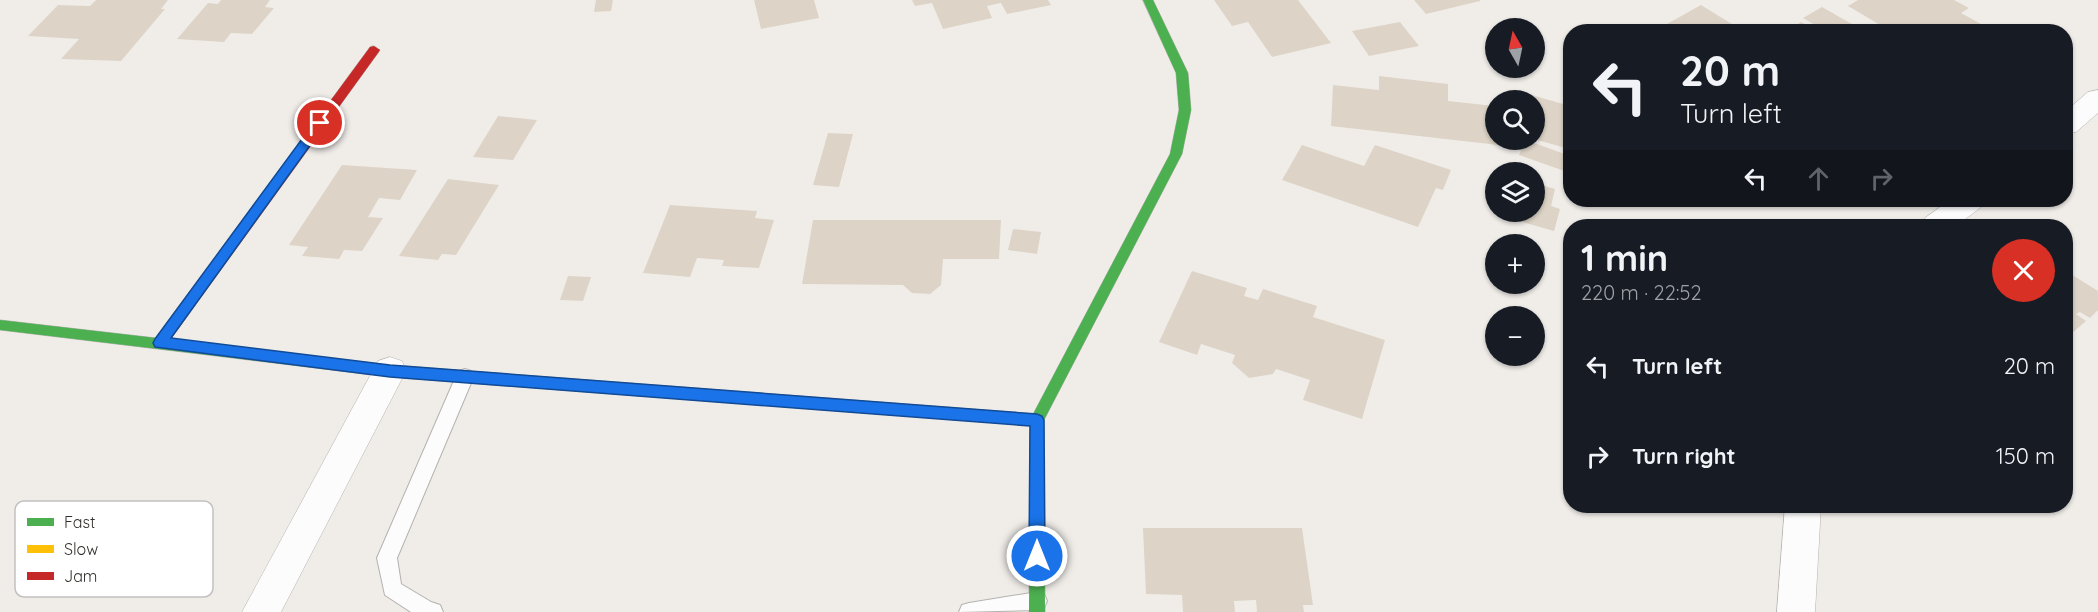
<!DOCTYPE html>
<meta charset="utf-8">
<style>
:root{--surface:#171b24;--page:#242831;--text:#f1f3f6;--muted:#9ea1a6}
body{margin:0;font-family:Quicksand,sans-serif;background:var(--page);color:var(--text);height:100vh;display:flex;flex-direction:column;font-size:22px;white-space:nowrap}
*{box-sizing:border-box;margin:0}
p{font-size:20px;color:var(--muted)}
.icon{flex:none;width:33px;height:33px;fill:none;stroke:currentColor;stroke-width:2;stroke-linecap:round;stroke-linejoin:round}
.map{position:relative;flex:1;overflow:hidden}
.panel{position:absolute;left:1563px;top:219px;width:510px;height:294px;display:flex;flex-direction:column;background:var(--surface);border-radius:24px;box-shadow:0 2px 4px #0004}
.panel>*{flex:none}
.top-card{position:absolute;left:1563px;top:24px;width:510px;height:183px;border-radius:24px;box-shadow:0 2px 4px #0004;background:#171b24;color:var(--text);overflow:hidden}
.needle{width:39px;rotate:351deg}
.buttons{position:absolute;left:1485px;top:18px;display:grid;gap:12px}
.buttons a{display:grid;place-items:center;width:60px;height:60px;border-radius:50%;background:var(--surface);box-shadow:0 2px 4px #0004;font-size:30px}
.pin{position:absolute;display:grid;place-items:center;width:51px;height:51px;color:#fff;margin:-26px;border:3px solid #fff;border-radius:50%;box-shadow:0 2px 6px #0007}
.me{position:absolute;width:66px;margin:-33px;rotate:0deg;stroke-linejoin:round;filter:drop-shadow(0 0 4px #0008)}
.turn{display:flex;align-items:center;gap:21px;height:126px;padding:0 18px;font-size:27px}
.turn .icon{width:78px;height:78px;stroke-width:2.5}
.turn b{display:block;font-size:42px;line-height:51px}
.lanes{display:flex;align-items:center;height:57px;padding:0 18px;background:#0003;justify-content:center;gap:30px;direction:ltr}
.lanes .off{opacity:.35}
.round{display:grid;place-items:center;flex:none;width:63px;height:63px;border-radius:32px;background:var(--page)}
.summary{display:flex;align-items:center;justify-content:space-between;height:102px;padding:0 18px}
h1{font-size:36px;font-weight:800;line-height:45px}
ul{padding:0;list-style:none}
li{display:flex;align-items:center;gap:18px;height:90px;padding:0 18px}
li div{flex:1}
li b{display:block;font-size:22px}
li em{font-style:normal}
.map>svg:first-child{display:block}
</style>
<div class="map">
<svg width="2098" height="612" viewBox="0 0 2098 612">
<rect width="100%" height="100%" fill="#f0ede9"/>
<g fill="#ddd4c7">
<polygon points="96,0 168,0 161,9 165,9 121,61 61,59 79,39 28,36 58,5 90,6"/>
<polygon points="221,0 270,0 265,7 274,8 252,34 231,33 224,42 177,39 208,3 218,4"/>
<polygon points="596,0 613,0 611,11 594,12"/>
<polygon points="754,0 814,0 819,18 761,29"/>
<polygon points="912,0 1048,0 1051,5 1007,14 1001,3 987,6 992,18 943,29 932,3 915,6"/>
<polygon points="1214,0 1298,0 1331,43 1272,57 1248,22 1232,26"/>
<polygon points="1414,0 1480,0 1480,1 1426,14"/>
<polygon points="1858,0 1954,0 1969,8 1961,13 1992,30 1892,32 1848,6"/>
<polygon points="1701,5 1745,32 1676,32 1665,25"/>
<polygon points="1822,7 1866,32 1827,32 1803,18"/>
<polygon points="1400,22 1419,46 1369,56 1352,31"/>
<polygon points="1801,22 1818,32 1786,32"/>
<polygon points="1379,76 1448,84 1448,101 1494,106 1498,145 1331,126 1333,85 1379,90"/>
<polygon points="1532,95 1570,106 1569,149 1534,139 1534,100 1530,100"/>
<polygon points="498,116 537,120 513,160 473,157"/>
<polygon points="828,133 853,134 839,187 813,185"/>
<polygon points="1526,140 1570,156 1570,173 1519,155"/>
<polygon points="1302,145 1364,166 1375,145 1451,170 1443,190 1436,188 1418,227 1282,180"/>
<polygon points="342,165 417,170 400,200 379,198 368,217 383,218 362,251 344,250 339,259 302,256 308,247 289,245"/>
<polygon points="448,179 499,185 456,255 442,254 438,260 399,256"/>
<polygon points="1534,183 1555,189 1551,206 1560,209 1554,231 1498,215 1499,212 1534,212"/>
<polygon points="670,205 757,211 755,218 774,220 759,268 722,266 724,260 697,258 690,277 643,273"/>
<polygon points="813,220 1001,220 999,259 943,259 941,285 930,294 912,293 903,285 802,284"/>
<polygon points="1013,229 1041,232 1037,254 1008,250"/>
<polygon points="1192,271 1247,288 1244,296 1258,300 1263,289 1317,306 1313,317 1385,340 1362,419 1303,400 1310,380 1276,369 1273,374 1249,378 1232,363 1235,355 1201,344 1197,355 1159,342"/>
<polygon points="2066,271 2098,291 2098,310 2090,318 2080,312 2076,314 2086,321 2071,334 2066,331"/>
<polygon points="568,276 591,277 583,301 560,300"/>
<polygon points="1143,528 1302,528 1313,605 1303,605 1304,612 1257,612 1256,600 1234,601 1235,612 1183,612 1182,595 1146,594"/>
</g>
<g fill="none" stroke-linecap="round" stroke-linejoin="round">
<g stroke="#b4b2af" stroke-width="2">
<g id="lane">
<polygon points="465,369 471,371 474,376 397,558 401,584 431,602 440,605 443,612 411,612 385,595 377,558 456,376 459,371"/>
<polygon points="1037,592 1044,594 1047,601 1044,608 1037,610 959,612 962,605 969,603"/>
</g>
</g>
<g stroke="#b4b2af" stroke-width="1">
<g id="street">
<polygon points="2098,90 2098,113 2076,132 2066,134 2066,111 2088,92"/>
<polygon points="1950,200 1985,200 1980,208 1956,226 1921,226 1925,218"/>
<polygon points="390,357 402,361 406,371 281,612 242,612 378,361"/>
<polygon points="1785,506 1821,506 1815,612 1777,612"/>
</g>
</g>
<g stroke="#b4b2af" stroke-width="1">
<g id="fast">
<polygon points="1143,0 1153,0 1188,73 1191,110 1182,154 1044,420 1045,612 1029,612 1030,420 1170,154 1179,110 1176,73"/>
<polygon points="0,320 390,365 588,380 593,382 595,386 593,390 588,392 390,377 0,330"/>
</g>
</g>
<g stroke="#b4b2af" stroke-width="1">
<polygon id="slow" points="588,380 1037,414 1042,416 1044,420 1042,424 1037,426 588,392 583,390 581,386 583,382"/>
</g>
<g stroke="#b4b2af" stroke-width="1">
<polygon id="jam" points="374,46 380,50 378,53 165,347 155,347 153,343 155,339 370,47"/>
</g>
<use href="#lane" fill="#fdfcfc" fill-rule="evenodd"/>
<use href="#street" fill="#fdfcfc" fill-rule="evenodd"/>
<use href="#fast" fill="#4caf50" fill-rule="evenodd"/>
<use href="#slow" fill="#ffc107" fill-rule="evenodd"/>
<use href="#jam" fill="#c62828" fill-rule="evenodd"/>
</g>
<polygon fill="#1a73e8" stroke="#114b97" stroke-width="1.5" points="320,119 324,120 324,126 171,338 390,365 1037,414 1042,416 1044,420 1045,556 1042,561 1037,563 1031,561 1029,556 1030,426 390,377 155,347 153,343 155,339 316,120"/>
<rect x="15" y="501" width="198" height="96" rx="9" fill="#fff" stroke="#c2c1c0" stroke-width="1.5"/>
<rect x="27" y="518" width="27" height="8" fill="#4caf50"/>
<rect x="27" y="545" width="27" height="8" fill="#ffc107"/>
<rect x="27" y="572" width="27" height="8" fill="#c62828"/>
<g font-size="16" fill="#32302d">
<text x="64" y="528">Fast</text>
<text x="64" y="555">Slow</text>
<text x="64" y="582">Jam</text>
</g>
</svg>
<div class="buttons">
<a><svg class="needle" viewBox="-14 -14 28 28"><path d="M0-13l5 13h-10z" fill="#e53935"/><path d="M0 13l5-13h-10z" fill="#9ea1a6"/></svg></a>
<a><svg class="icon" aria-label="search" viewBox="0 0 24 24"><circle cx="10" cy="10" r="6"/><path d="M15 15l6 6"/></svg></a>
<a><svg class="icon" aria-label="layers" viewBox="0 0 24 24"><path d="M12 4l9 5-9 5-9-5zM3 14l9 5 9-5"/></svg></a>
<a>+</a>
<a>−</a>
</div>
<div class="pin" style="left:320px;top:123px;background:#d93025"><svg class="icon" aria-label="arrive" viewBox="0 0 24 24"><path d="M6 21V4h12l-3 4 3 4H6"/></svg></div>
<svg class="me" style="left:1037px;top:556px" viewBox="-20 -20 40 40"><circle r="17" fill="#1a73e8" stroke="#fff" stroke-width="3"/><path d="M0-11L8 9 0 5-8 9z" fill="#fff"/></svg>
<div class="top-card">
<div class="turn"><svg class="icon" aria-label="left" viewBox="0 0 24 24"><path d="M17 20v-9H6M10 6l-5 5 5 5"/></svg><div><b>20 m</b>Turn left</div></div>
<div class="lanes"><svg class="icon" aria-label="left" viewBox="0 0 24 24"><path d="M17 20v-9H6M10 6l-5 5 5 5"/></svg><svg class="icon off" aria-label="ahead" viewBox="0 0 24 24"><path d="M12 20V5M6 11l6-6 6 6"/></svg><svg class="icon off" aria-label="right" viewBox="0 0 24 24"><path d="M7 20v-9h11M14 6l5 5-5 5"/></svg></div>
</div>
<section class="panel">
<div class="summary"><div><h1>1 min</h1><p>220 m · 22:52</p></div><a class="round" style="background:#d93025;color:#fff"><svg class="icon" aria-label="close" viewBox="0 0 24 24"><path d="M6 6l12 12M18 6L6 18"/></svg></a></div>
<ul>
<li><svg class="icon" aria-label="left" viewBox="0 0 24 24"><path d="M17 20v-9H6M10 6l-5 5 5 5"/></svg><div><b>Turn left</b></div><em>20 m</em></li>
<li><svg class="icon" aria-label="right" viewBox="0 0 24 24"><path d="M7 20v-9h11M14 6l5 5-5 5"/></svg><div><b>Turn right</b></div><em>150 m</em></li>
</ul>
</section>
</div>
